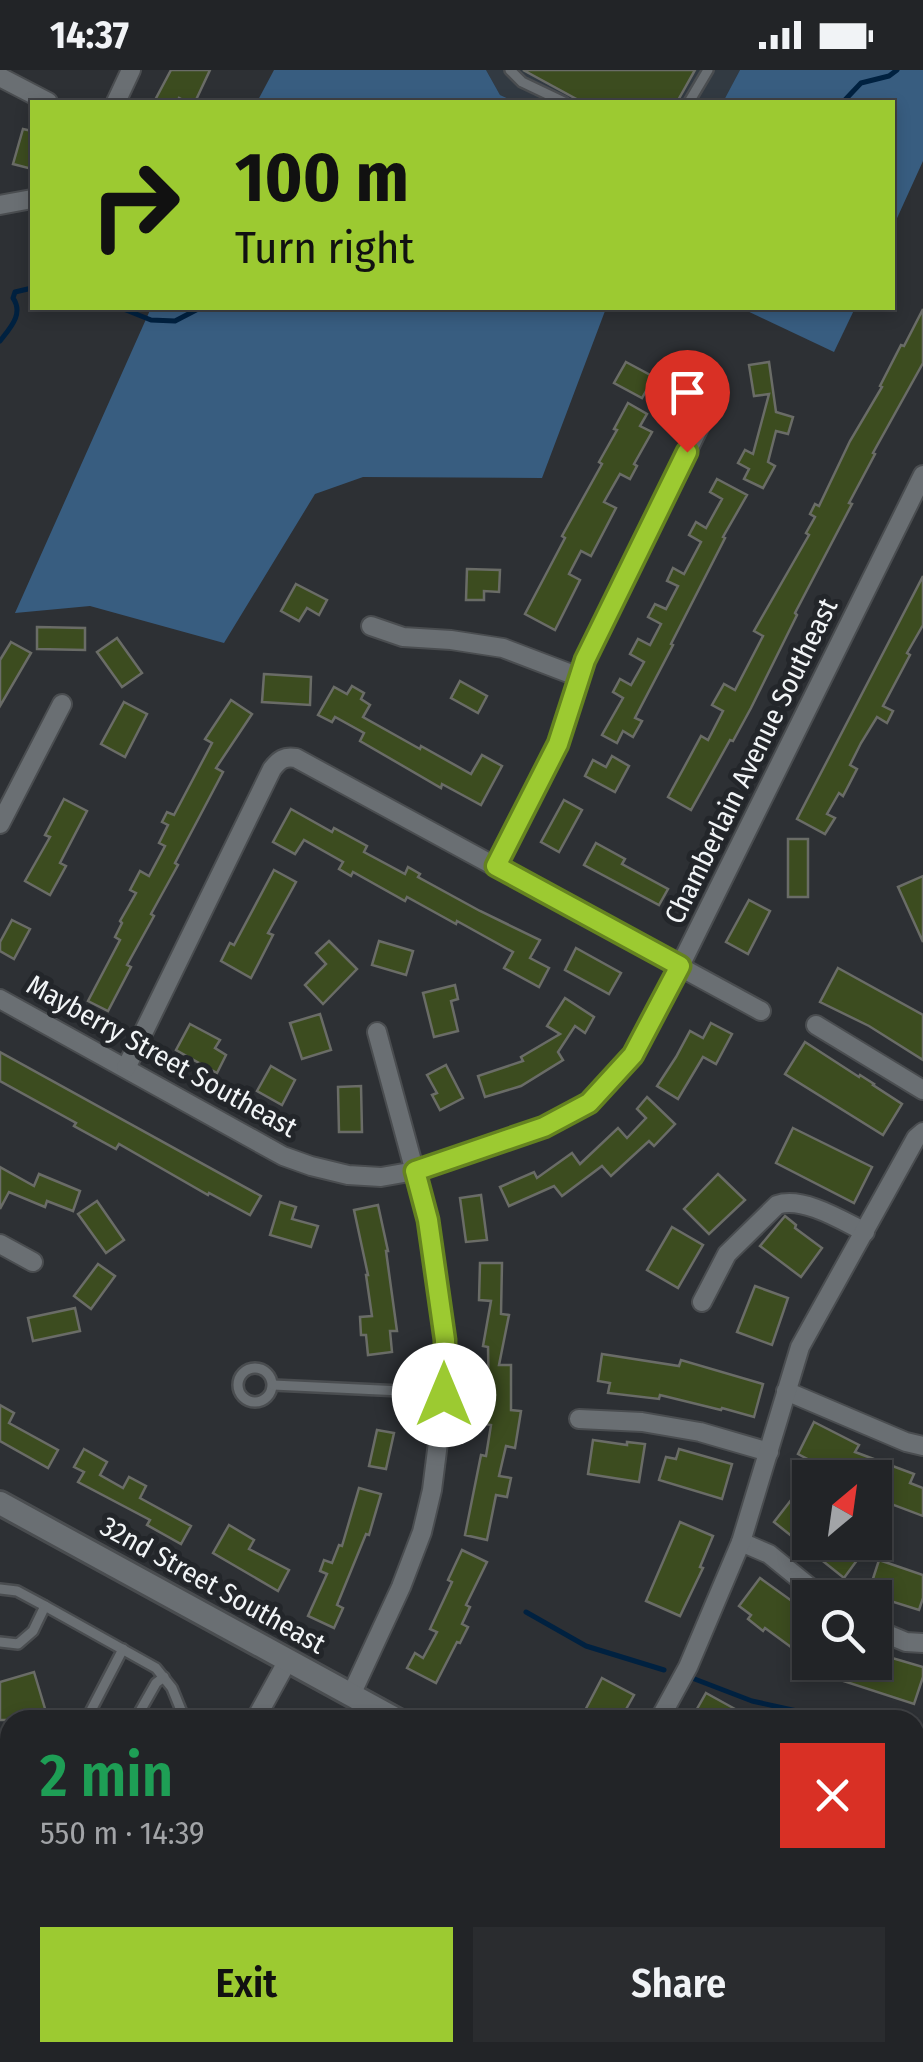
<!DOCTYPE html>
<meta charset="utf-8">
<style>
:root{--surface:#222427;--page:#2a2c2f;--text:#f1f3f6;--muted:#a2a4a7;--line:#3f4144;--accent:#9cca31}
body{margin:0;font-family:"Fira Sans Condensed",sans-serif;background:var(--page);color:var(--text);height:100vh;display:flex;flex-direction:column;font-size:38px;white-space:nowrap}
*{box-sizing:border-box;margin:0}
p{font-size:32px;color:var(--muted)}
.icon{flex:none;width:55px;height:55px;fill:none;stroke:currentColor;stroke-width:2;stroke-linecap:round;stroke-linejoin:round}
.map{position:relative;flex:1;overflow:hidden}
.panel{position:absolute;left:0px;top:1640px;width:925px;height:352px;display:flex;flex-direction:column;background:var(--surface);border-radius:30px 30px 0 0;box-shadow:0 5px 15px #0003,0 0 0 2px var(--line)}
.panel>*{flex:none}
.banner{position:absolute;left:30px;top:30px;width:865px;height:210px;border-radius:0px;box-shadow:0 5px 15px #0003,0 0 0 2px var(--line);background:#9cca31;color:#111;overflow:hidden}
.needle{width:65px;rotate:29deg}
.controls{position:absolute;left:792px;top:1390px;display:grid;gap:20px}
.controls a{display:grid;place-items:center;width:100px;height:100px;border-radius:0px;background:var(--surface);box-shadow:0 5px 15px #0003,0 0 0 2px var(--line);font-size:50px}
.pin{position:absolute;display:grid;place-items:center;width:85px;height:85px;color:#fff;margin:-102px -42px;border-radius:50% 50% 50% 0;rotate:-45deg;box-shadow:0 0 10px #0007}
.pin .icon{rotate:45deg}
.me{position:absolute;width:110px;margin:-55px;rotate:0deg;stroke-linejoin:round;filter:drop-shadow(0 0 8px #0008)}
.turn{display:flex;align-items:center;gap:35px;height:210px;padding:0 40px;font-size:45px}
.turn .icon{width:130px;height:130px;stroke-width:2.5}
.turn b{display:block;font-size:70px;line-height:85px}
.round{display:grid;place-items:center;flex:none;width:105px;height:105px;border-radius:0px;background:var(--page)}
.overview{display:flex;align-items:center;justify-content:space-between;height:170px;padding:0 40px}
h1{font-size:60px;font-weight:600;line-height:75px;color:#1e9e55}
.cta{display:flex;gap:20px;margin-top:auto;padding:20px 40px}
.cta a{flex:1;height:115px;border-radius:0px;background:var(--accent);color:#111;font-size:40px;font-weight:600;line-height:115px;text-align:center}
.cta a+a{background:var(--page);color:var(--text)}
.status{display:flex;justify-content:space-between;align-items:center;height:70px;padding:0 50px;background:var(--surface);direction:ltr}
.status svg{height:28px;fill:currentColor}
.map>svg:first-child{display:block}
</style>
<div class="status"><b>14:37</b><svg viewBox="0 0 49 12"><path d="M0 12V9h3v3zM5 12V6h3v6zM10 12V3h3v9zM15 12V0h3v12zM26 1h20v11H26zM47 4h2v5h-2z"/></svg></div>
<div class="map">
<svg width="923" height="1992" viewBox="0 0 923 1992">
<rect width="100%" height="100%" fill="#2d3034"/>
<polygon fill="#323a42" points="486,0 740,0 723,32 516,32 500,25"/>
<g fill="#385d80">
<polygon points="274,0 486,0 500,25 516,32 257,32"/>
<polygon points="740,0 923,0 923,91 893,157 892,32 723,32"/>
<polygon points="151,238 614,238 605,241 542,408 363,407 315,424 224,573 90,536 15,543"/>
<polygon points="741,238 855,238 834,282"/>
</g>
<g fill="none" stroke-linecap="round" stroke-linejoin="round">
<g stroke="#002140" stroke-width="5">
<polyline points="843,32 861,13 889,6 897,0"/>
<polyline points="121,238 151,250 175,251 200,238"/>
<polyline points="342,238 343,238"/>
<path d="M0,271C10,258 24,244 13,228L15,222L32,218"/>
<polyline points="526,1542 586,1576 664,1600"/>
<polyline points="692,1608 752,1631 838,1650"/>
<polyline points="915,1662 923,1659"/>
</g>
<g stroke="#002140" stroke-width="28">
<polyline points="0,1906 10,1908"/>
<polyline points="188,1982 197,1992"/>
</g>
</g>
<g fill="#3c4c1f" stroke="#6a6c67" stroke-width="2.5">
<polygon points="171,0 210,0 195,32 187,32 179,28 177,32 154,32"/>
<polygon points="523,0 695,0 677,32 582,32"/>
<polygon points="23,59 32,61 32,99 13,94"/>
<polygon points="923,239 923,293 873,383 875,384 849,433 852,434 795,543 797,545 751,638 733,671 730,670 691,740 668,727 701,666 708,670 723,641 712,635 724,614 735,620 763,566 754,561 809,465 806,463 815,447 810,444 815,434 819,436 850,371 882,317 880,316 901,275 904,276"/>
<polygon points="626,292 654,307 642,328 614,313"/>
<polygon points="769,292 776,342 793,347 788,364 776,361 768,392 775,396 763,418 744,409 749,399 738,393 745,380 753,384 769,324 754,326 749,295"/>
<polygon points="628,333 647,344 640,356 652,362 634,394 637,396 630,409 620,404 604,432 616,438 591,486 581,481 569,504 580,510 555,560 525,544 565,468 562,466 602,394 599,392 617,360 614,359"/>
<polygon points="717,409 747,425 723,467 725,468 671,574 673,575 635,648 642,651 633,667 623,661 617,673 602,665 623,628 613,622 620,609 631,615 644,592 630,584 638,569 650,575 661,554 648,547 655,534 666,539 678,516 667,511 673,498 684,504 701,472 689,465 696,452 706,458 722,429 710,422"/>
<polygon points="467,499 500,500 499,522 484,521 484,530 466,530"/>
<polygon points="923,506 923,555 907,583 910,585 883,636 893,641 887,653 877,647 861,673 850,695 857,699 843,726 839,723 827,744 835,748 825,764 797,749"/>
<polygon points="296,514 327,530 319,545 307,538 299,551 281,541"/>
<polygon points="37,557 85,558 85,580 37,579"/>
<polygon points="117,568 142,603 122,617 97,582"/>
<polygon points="11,572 31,583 0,636 0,590"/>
<polygon points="264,604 311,607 310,635 262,632"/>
<polygon points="460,611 487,626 478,643 451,628"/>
<polygon points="352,616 364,623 361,629 370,635 363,647 420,679 421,676 471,704 482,685 502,696 481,735 442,714 441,718 360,671 364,663 335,647 332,652 318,645 334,617 347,624"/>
<polygon points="231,630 252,644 216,698 223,702 175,793 178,795 151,844 154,846 127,895 131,897 108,941 88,931 120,870 115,867 122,853 120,851 136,823 130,820 140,801 149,806 165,776 159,773 168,755 162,752 167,742 174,745 212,673 205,669"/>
<polygon points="124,632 147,644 125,687 101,674"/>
<polygon points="612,686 629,696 615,722 585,706 593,690 606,697"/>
<polygon points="64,729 87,741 60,793 66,796 50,825 25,811 50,767 45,765"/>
<polygon points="564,730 582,740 559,782 541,772"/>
<polygon points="291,739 332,762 334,758 367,776 364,782 405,804 408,797 420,804 418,807 480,841 540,870 530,888 549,898 539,917 504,898 513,882 457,851 456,854 407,827 405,831 353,802 351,806 339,799 343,792 304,770 295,784 273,772"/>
<rect x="788" y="769" width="20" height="58"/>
<polygon points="596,773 625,789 622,794 668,819 659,835 584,795"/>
<polygon points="274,800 296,812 268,863 273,865 251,908 221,891 230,873 234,875"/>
<polygon points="923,806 923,872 898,817"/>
<polygon points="749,830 770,841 748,884 726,872"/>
<polygon points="12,850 30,859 14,889 0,881 0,872"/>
<polygon points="329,871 357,899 323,934 305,915 326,894 316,883"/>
<polygon points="379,871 413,881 406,905 372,895"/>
<polygon points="576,878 621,903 609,924 565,900"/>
<polygon points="838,898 923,945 923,990 869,956 820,932"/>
<polygon points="455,915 458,929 451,931 458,961 434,967 423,923"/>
<polygon points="565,928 594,947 585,963 575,956 558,982 563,990 521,1016 485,1027 478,1006 523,991 521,987 560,964 547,956"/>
<polygon points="320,944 331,980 302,989 290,953"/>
<polygon points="711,953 732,964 716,994 703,987 678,1029 657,1016 676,987 690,961 703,968"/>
<polygon points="190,954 220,970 215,978 226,985 217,1003 176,980"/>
<polygon points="805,972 859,1007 860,1005 874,1014 873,1015 902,1034 883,1065 785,1004"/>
<polygon points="0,982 261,1126 250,1145 209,1123 208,1125 119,1074 116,1079 74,1056 76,1053 0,1011"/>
<polygon points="446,995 463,1028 440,1040 432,1025 437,1023 427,1005"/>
<polygon points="271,996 295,1010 282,1035 257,1021"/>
<polygon points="361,1016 362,1062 339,1062 338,1017"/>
<polygon points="647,1027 675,1054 654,1076 649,1071 611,1106 602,1096 562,1126 554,1116 509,1136 500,1117 534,1102 537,1108 572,1083 580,1094 618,1058 627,1068 646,1048 637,1039"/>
<polygon points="793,1058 872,1097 854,1133 776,1093"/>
<polygon points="0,1097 34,1116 39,1104 80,1121 73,1141 47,1131 45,1137 9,1122 0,1139"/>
<polygon points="718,1104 745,1130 709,1164 684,1139"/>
<polygon points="481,1125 487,1170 466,1172 460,1128"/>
<polygon points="97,1131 124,1170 106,1183 78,1144"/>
<polygon points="280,1132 296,1137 292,1149 318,1156 311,1177 270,1165"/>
<polygon points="378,1135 388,1181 386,1181 397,1261 390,1261 392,1282 368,1285 366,1265 361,1265 360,1247 372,1246 366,1205 368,1205 354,1140"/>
<polygon points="785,1146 796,1155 795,1158 822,1178 801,1207 760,1176"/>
<polygon points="672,1157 703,1175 678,1218 647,1200"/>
<polygon points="480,1193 502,1193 501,1244 509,1245 499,1295 511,1295 511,1340 521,1341 515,1378 506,1376 499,1406 511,1408 507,1427 496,1425 487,1470 465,1465 481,1385 486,1386 491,1355 485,1354 489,1334 488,1277 483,1276 491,1231 479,1230"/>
<polygon points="98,1194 115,1206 91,1239 74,1226"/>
<polygon points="755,1216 788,1228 772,1275 737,1262"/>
<polygon points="75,1238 80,1261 33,1271 28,1248"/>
<polygon points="602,1284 679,1296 681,1290 763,1314 754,1347 722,1338 721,1340 660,1325 659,1329 608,1323 610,1313 598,1311"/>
<polygon points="0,1335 14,1343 9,1353 58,1380 48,1398 0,1371"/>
<polygon points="814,1352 859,1375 855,1382 914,1404 910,1413 923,1418 923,1446 875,1428 875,1408 844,1408 798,1384"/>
<polygon points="377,1360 394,1363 386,1399 369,1396"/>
<polygon points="593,1370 627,1375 627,1372 645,1374 639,1412 588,1404"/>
<polygon points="84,1379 107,1392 100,1405 123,1418 129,1407 146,1416 140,1428 191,1456 181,1474 147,1455 150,1450 78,1412 84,1402 74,1397"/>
<polygon points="679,1379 732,1394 722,1429 659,1410 666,1387 676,1389"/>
<polygon points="359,1418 381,1424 369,1465 366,1464 337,1535 343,1538 334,1558 308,1546 327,1504 320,1501 324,1490 332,1493 339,1475 342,1476"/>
<polygon points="795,1425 810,1436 810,1472 858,1472 866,1478 844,1508 774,1452"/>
<polygon points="680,1452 713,1466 700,1497 703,1498 680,1546 646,1531"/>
<polygon points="229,1455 254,1470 249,1479 289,1500 278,1521 213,1483"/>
<polygon points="462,1480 487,1492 466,1535 470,1537 462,1554 468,1557 460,1573 457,1572 436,1613 407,1598 415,1583 423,1588 437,1562 430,1559 452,1512 448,1510"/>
<polygon points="879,1490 923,1505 923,1528 919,1540 868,1524"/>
<polygon points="760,1508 803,1539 797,1548 810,1558 810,1591 765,1558 763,1561 748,1549 751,1545 739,1536"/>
<polygon points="875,1583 923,1597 923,1607 914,1634 831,1607 836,1592 875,1592"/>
<polygon points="34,1602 46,1642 20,1650 0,1650 0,1612"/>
<polygon points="602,1608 634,1625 620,1650 580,1650"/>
<polygon points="706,1623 755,1650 700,1650 693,1646"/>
</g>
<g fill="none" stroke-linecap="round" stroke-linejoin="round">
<g stroke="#4a4d50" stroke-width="14">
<g id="service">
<polyline points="510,0 522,12 564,32"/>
<polyline points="689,32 708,0"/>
<circle cx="255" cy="1315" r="17"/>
<polyline points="273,1315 444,1323"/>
<polyline points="0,1519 17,1521 45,1536 33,1561 18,1574 0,1572"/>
<polyline points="45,1536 156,1598 172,1618 185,1650"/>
<polyline points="86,1650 123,1579"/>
<polyline points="135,1650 156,1613 164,1607"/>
<polyline points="371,1982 403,1992"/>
<path d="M444,1992C465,1988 483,1982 503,1992"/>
<polyline points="517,1992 522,1982"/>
</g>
</g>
<g stroke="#4a4d50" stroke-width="22">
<g id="minor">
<polyline points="0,7 48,32"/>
<polyline points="116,32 131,0"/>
<polyline points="0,135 32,129"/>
<polyline points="371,556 403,567 451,570 503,578 579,607"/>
<polyline points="0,754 62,634"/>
<polyline points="496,795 558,675 585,590 704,347"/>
<polyline points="0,929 283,1086 311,1096 348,1105 381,1107 415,1101 545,1057 589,1033 633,985 680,896 923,405"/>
<polyline points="816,955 923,1020"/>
<path d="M126,998L272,699C279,690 284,686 296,688L761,941"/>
<polyline points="0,1174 33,1192"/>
<path d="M702,1232L727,1184L777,1135C803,1126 843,1151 865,1162"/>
<polyline points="786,1321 906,1372 923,1376"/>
<polyline points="579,1349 642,1352 700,1362 769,1382"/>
<polyline points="741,1472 769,1484 823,1528"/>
<polyline points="875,1559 906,1572 923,1573"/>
<polyline points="351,1625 401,1517 422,1462 432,1420 444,1325 445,1270 428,1150 377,962"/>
<polyline points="255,1650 288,1590"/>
<polyline points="659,1650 688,1597 741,1472 800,1277 916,1068 923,1062"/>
<polyline points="0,1799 10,1800"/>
<polyline points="765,1992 769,1982"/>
</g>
</g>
<g stroke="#4a4d50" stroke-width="28">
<g id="tertiary">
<polyline points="0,1433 397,1650"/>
<polyline points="915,1935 923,1939"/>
</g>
</g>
<use href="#service" stroke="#6a6f73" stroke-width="9"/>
<use href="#minor" stroke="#6a6f73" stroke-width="18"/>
<use href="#tertiary" stroke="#6a6f73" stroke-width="22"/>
</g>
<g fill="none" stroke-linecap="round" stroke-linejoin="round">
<g stroke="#658320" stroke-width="25">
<polyline id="route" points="444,1325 445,1270 428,1150 415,1101 544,1057 589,1033 633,985 680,896 496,796 558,674 585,590 687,382"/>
</g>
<use href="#route" stroke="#9cca31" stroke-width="18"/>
</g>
<g text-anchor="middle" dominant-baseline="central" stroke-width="10" stroke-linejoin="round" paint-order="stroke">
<g font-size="28" fill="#f2f5f7" stroke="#23262a">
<text transform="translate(751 691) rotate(-64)">Chamberlain Avenue Southeast</text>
<text transform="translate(162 986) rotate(29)">Mayberry Street Southeast</text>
<text transform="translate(213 1515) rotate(29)">32nd Street Southeast</text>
</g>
</g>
</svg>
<div class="controls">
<a><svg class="needle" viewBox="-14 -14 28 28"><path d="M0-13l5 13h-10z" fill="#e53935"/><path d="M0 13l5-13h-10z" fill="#a2a4a7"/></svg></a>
<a><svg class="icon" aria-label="search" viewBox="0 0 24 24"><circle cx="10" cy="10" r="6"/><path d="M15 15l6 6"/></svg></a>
</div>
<div class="pin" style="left:687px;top:382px;background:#d93025"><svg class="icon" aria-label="arrive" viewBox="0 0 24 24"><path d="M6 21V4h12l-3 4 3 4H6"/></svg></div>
<svg class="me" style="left:444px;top:1325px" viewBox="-20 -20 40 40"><circle r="19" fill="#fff"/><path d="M0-13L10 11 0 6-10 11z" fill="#9cca31"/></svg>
<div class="banner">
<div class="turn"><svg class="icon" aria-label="right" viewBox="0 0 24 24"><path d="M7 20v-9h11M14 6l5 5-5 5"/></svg><div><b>100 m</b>Turn right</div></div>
</div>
<section class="panel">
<div class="overview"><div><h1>2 min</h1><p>550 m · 14:39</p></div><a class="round" style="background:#d93025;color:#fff"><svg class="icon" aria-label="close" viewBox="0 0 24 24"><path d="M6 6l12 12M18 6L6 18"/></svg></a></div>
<div class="cta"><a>Exit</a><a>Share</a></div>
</section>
</div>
